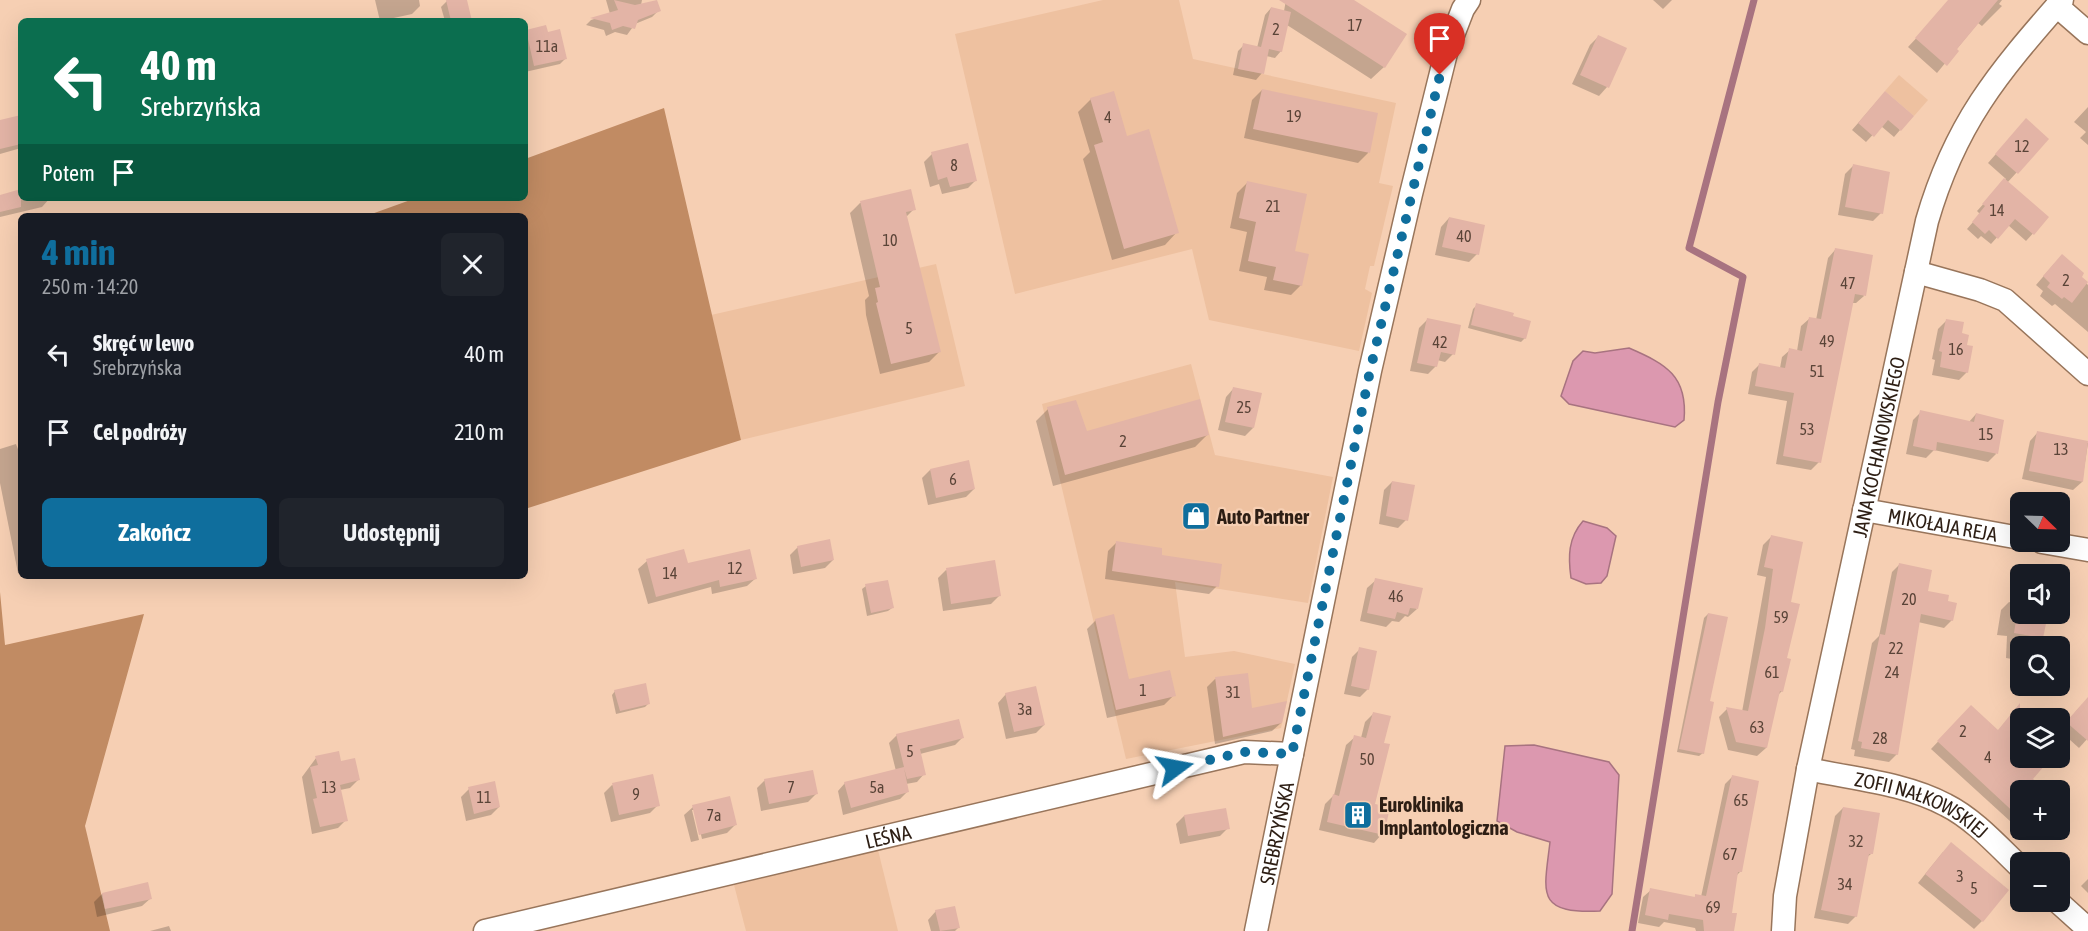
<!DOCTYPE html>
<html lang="pl">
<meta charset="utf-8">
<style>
:root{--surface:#171b24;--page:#20242c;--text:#f1f3f6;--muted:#9ea1a6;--accent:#0f6e9d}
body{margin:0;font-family:"Asap Condensed",sans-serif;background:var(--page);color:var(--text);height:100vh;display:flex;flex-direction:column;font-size:22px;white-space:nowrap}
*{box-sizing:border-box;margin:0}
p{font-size:20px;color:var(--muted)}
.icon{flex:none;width:33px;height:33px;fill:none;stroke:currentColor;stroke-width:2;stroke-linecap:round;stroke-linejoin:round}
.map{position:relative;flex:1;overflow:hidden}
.sheet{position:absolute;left:18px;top:213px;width:510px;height:366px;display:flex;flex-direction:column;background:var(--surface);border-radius:9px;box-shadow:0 6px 24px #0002}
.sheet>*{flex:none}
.hud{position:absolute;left:18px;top:18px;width:510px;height:183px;border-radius:9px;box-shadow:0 6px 24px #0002;background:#0b6e4f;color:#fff;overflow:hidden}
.needle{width:39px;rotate:113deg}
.fabs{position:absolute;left:2010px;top:492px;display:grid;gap:12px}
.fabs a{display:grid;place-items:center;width:60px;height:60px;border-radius:9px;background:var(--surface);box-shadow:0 6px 24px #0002;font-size:30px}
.pin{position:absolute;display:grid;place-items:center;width:51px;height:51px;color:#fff;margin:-62px -26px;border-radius:50% 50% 50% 0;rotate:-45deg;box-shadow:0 0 6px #0007}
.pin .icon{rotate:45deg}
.me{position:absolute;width:66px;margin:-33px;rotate:77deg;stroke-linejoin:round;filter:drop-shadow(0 0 4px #0008)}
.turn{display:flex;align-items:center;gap:21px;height:126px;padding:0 24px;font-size:27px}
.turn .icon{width:78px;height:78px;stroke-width:2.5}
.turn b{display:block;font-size:42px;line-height:51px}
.then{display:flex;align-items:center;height:57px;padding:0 24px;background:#0003;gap:12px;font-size:22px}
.round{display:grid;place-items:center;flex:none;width:63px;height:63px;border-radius:9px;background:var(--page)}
.headline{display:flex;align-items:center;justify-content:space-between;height:102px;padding:0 24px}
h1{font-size:36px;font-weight:700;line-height:45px;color:var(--accent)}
.cta{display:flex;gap:12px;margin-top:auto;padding:12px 24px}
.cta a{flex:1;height:69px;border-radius:9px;background:var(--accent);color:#fff;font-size:24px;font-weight:700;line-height:69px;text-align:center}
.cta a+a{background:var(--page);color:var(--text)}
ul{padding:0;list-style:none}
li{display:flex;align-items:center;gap:18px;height:78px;padding:0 24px}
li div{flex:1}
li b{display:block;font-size:22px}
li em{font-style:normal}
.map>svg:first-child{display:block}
</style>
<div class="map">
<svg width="2088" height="931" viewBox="0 0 2088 931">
<rect width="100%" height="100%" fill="#f6cfb3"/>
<g fill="#eec1a0">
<polygon points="1103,0 1179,0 1193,59 1396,103 1379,183 1393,186 1374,266 1370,266 1365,289 1372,293 1359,351 1209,320 1192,249 1015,294 955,34"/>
<polygon points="1899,75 1928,100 1914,116 1885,91"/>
<polygon points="936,264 965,386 741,440 711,315"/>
<polygon points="1191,364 1215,455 1333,477 1308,603 1175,582 1185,657 1234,651 1295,664 1281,728 1126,759 1042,404"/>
<polygon points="878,850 898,931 746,931 734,885"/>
</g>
<g fill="#c18b63">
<polygon points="664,108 741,440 525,509 525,216 366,216 416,198 525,198 525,159"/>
<polygon points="0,592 5,645 144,614 85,826 110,931 0,931"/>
</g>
<g fill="#dc98af" stroke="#a87380" stroke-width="1.5">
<path d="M1629,348C1666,364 1688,376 1684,420L1675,427L1569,404L1561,396L1573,361L1583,351L1595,353Z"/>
<path d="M1583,521L1607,528L1616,536L1607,576L1601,583L1586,584L1571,578C1568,557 1568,538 1583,521Z"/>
<path d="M1534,745L1609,762L1619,775L1612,894L1600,911C1535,914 1544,893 1550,842L1517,832L1497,821L1505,746Z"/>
</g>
<g fill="#0003">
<polygon points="375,0 419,0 420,6 412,14 380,21"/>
<polygon points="465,0 470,21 445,21 441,7 447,1"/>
<polygon points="606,0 642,0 641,5 659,10 652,17 635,24 627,35 615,32 606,36 604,30 586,25 591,20 610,14"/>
<polygon points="1286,0 1351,0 1384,67 1371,79 1287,25 1281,51 1275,58 1266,56 1262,73 1256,80 1233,75 1238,51 1244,45 1257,48 1265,15 1271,8 1284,11"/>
<polygon points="1653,0 1672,0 1663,9"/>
<polygon points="1952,0 2002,0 1999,4 2002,6 1982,26 1978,23 1937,73 1908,47"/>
<polygon points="526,31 547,34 565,59 560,64 525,72"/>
<polygon points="1598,37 1625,49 1607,87 1599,96 1572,84 1590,45"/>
<polygon points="1262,90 1376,114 1368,153 1358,163 1244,138 1252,100"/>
<polygon points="1091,99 1126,137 1177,232 1165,245 1112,260 1083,159 1090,152 1078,112"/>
<polygon points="1879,99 1900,130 1894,137 1881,126 1866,142 1852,130"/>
<polygon points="2088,107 2088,145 2080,138 2086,132 2074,122"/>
<polygon points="21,116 21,148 0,154 0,121"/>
<polygon points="2018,129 2047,139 2007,183 2047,218 2026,241 2008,225 1991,244 1981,236 1978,239 1967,229 1980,214 1977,211 2006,179 1988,163"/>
<polygon points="932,154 976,180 968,188 942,194 939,184 930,187 924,162"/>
<polygon points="1853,166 1881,213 1873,221 1838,215 1845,174"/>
<polygon points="1247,183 1293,252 1301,285 1291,295 1264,290 1267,277 1239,271 1247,232 1230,228 1237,193"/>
<polygon points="21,191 21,198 50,198 42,207 0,217 0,196"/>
<polygon points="910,191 914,209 905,218 939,352 929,362 880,374 866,315 865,300 869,296 850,213 860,203"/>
<polygon points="1449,218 1477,254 1469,262 1435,255 1441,227"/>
<polygon points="1835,250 1864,296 1856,303 1852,303 1819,462 1811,470 1776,464 1787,401 1748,394 1752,372 1760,364 1780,368 1782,357 1790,350 1797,351 1801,326 1809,319 1816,320 1828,258"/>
<polygon points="2054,264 2080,277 2088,285 2088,332 2055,304 2052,306 2040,296 2043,291 2036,285"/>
<polygon points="1477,305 1511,317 1525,338 1521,342 1468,328 1473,309"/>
<polygon points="1427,320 1453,354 1445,362 1437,360 1436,366 1428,374 1410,371 1419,328"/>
<polygon points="1946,321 1960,334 1966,346 1967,372 1959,380 1932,375 1935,360 1932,359 1938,329"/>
<polygon points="1234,388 1253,428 1245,436 1218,430 1226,397"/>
<polygon points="1048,409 1086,432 1208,434 1195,447 1053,486 1036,421"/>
<polygon points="1921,412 1969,422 1976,414 1996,454 1988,462 1934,450 1926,458 1906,454 1913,420"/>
<polygon points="2038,432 2088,443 2082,482 2073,490 2022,479 2030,441"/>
<polygon points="16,444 21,457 21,573 18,573 0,483 0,449"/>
<polygon points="930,470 974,489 966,497 928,505 922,478"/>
<polygon points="1392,482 1406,520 1398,528 1379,524 1384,490"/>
<polygon points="1771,537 1789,603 1782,691 1778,695 1766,748 1757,756 1728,750 1719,717 1727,709 1742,712 1766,577 1757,575 1763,545"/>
<polygon points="1116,543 1160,556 1217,586 1209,594 1105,579 1108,551"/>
<polygon points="798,547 833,560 825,568 793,574 790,555"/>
<polygon points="647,561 687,565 756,578 747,586 712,594 711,587 648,604 638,569"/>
<polygon points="1900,564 1926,592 1946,602 1952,620 1944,628 1918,622 1897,754 1889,762 1854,756 1855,750 1851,749 1872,643 1879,636 1892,572"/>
<polygon points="946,570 1000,595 991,604 943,611 938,578"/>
<polygon points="1376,580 1417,609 1408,617 1405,616 1399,622 1392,621 1386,627 1360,621 1367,588"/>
<polygon points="866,586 892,608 888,611 867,616 862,589"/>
<polygon points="2020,600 2020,614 2046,614 2042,637 2034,646 2020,646 2020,656 2017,660 2006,658 2007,636 1997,635 2001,610 2009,602 2017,604"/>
<polygon points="1708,614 1708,702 1703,753 1699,756 1677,752 1704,618"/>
<polygon points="1096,620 1128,681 1173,696 1164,705 1107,718 1087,629"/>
<polygon points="1360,649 1368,689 1360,697 1344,694 1352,657"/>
<polygon points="1246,675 1251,709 1281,723 1272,731 1215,744 1207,687 1215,679"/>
<polygon points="615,691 649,703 645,707 616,714 612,695"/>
<polygon points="1006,694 1044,725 1036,733 1006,739 998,703"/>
<polygon points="2088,703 2088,738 2079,748 2060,731 2078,709"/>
<polygon points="1971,707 1998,731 2018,709 2029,718 2020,718 2020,758 2049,758 2031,779 2044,790 2020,790 2020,830 2024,830 2022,832 1931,749"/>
<polygon points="1373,714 1382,744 1373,805 1382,834 1374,843 1319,830 1325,804 1334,795 1346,745 1355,737 1361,738 1365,722"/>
<polygon points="897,735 962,738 955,745 920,754 924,774 917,782 906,784 907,792 900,799 843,815 838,791 845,783 896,771 889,743"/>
<polygon points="316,758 340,762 358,780 350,788 340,790 346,820 338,828 312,834 302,777"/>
<polygon points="1732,777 1740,872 1736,876 1731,914 1733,931 1696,931 1695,928 1664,922 1659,927 1638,923 1643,897 1651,890 1693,898 1696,896 1701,897 1725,784"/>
<polygon points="765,780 816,794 808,802 761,811 757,788"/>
<polygon points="612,785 658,805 650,813 611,822 604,793"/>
<polygon points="469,789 499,807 491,815 466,821 461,797"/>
<polygon points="693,807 735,825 727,833 702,839 695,810 692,810 699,840 691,842 684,815"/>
<polygon points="1843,808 1871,854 1866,858 1856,916 1848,924 1814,918 1835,816"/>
<polygon points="1184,816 1228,828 1220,836 1180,844 1176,824"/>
<polygon points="1943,852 1982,921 1974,929 1918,883"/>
<polygon points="2088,879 2088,893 2081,886"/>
<polygon points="102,894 151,898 142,906 97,917 94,902"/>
<polygon points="936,911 959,927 955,931 931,931 928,920"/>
<polygon points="169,926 171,931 150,931"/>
</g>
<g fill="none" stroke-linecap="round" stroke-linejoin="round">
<polyline stroke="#a87380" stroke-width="7" points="1632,931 1718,402 1743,277 1689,248 1754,0"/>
</g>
<g fill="#e3b4a6">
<polygon points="446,0 467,0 472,21 451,21"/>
<polygon points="614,0 635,5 657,0 661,11 638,20 635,29 623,26 612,30 610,23 590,18 618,10"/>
<polygon points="1279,0 1354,0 1407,34 1385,68"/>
<polygon points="1948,0 1998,0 1957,49 1959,51 1947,66 1915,38"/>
<polygon points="1271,7 1291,12 1282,52 1269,49 1264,74 1238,69 1243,43 1261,47"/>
<polygon points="546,25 548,32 560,29 567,59 534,66 526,30"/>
<polygon points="1598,35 1627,48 1609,88 1580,75"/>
<polygon points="1262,89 1378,113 1370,153 1253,129"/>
<polygon points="1114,91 1127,136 1149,129 1179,233 1124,249 1094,145 1103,142 1090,98"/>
<polygon points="1885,91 1914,116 1901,131 1888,120 1874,137 1858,123"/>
<polygon points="21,115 21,144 0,149 0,120"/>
<polygon points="2026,118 2049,139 2018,174 1995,154"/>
<polygon points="968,143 977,181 950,187 947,177 938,180 931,152"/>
<polygon points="1853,164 1890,172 1883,214 1845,207"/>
<polygon points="2004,178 2049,217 2034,235 2015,219 1998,239 1989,230 1985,234 1972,222 1985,206 1982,204"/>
<polygon points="1247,181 1307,194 1295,251 1309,254 1302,286 1273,280 1276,267 1248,261 1256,222 1239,218"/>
<polygon points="21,189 21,207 0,212 0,195"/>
<polygon points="911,189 916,210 906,212 941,352 891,364 876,303 878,302 875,288 880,287 860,201"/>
<polygon points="1449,217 1485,225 1479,255 1442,247"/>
<polygon points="1835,248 1873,255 1866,296 1855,294 1821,463 1783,456 1794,393 1755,386 1759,363 1785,368 1789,348 1802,351 1809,317 1821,319"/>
<polygon points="2062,254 2084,273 2082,277 2088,282 2072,303 2064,297 2062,299 2047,287 2050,283 2043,276"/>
<polygon points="1476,303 1514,313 1513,316 1531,321 1526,339 1471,325"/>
<polygon points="1427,318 1461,325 1455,355 1441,352 1437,367 1417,363"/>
<polygon points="1946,319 1964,322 1962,333 1969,335 1967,345 1973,346 1968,373 1940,367 1942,352 1939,351"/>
<polygon points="1233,387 1262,393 1254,428 1225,422"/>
<polygon points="1200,399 1209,435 1065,475 1047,407 1076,400 1087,431"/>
<polygon points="1920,410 1974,422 1976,413 2004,420 1998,454 1937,442 1936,451 1913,446"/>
<polygon points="2037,431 2088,441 2083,482 2029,471"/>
<polygon points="969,460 975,489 936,498 930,469"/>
<polygon points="1392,481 1415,485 1408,521 1386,516"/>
<polygon points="1771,535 1803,542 1791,602 1800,604 1787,658 1791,659 1783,692 1780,691 1767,748 1736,742 1726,707 1748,711 1765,628 1773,569 1764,567"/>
<polygon points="830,539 834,560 801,567 797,546"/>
<polygon points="1116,541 1162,548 1162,555 1222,564 1219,587 1112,571"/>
<polygon points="684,549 688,563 750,549 757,579 720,587 719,580 656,597 646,559"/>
<polygon points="995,560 1001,596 951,604 946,568"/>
<polygon points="1899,563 1932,570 1928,591 1949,595 1948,601 1957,603 1953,621 1921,614 1898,755 1861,748 1862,742 1858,741 1880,634 1885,635"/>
<polygon points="1375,578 1423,588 1418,609 1410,608 1408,615 1397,612 1395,619 1367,613"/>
<polygon points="888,580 894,608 871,613 865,584"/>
<polygon points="1708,613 1728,617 1710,701 1714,702 1704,754 1679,749"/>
<polygon points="1114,614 1129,679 1170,670 1176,696 1116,710 1095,619"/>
<polygon points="2017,614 2048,614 2043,638 2014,633"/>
<polygon points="1359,647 1377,651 1369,690 1351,686"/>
<polygon points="1248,673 1252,708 1287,701 1282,723 1223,737 1215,677"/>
<polygon points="646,683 650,704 620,711 614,690"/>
<polygon points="1036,686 1045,725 1014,732 1005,693"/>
<polygon points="2088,697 2088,741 2066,722"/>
<polygon points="2020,703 2020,758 2051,758 2033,779 2047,790 2020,790 2020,818 1937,741 1971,705 1998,730"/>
<polygon points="1373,712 1391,716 1384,743 1390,744 1375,804 1390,807 1384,835 1327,822 1333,794 1339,796 1354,735 1366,738"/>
<polygon points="959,719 964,738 920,749 926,775 907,779 904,768 909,792 851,808 844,782 904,767 896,734"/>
<polygon points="339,751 341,761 355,758 360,780 340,785 348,821 320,827 313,799 317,798 310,767 318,765 315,756"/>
<polygon points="813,770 818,794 769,804 764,779"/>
<polygon points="653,774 660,806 619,815 612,783"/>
<polygon points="1732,775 1759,781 1742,872 1738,872 1732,913 1737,913 1734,931 1704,931 1703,920 1669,914 1668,920 1645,915 1650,888 1695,897 1695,894 1706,896"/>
<polygon points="495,781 500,807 474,814 468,787"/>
<polygon points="730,796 737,825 699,835 692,805"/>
<polygon points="1843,807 1880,813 1873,854 1869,854 1857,917 1821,910"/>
<polygon points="1226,808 1230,829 1188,836 1184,815"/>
<polygon points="1951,842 2009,890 1983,922 1925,874"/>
<polygon points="148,882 152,899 105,909 102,893"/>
<polygon points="955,906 960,928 940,931 935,910"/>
</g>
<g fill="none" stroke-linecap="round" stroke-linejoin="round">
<g stroke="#98755b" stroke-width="25">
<g id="street">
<polyline points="2057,6 2088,33"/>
<polyline points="1916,272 1980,290 2005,300 2088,374"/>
<path id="s1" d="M1864,510L2020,538"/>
<polyline points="2042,542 2088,550"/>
<path id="s2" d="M1808,769C1853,779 1905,783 1946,805C1974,819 1998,846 2020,867"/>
<polyline points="2058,902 2088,929"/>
<path id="s3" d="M485,931L1244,752L1292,754"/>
<path id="s4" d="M1256,931L1370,371L1411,194L1446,53L1463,9L1469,0"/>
<path id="s5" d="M1783,931L1785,896L1808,769L1927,221C1955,124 1997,74 2062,0"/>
</g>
</g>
<use href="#street" stroke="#fff" stroke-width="22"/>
</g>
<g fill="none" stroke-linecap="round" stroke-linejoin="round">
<polyline stroke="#0f6e9d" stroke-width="10" stroke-dasharray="0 18" points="1175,768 1244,752 1292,754 1370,371 1440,75"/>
</g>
<defs>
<g id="shop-square" transform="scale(1.5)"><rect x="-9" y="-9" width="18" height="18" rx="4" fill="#0f6e9d" stroke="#f6cfb3"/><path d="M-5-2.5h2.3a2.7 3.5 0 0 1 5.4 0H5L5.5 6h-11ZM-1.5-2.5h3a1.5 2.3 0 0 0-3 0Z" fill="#fff"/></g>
<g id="building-square" transform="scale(1.5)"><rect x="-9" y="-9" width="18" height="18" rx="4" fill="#0f6e9d" stroke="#f6cfb3"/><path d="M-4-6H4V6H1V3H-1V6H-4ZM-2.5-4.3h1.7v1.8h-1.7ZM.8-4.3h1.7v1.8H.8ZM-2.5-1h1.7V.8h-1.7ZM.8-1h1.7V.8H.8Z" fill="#fff"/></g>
</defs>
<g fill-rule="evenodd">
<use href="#shop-square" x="1196" y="516"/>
<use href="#building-square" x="1358" y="815"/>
</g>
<g text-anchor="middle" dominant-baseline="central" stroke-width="4.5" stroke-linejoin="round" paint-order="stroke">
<g font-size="16" fill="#5a4438">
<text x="1355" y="25">17</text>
<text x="1276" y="29">2</text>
<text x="547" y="46">11a</text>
<text x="1294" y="116">19</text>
<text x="1108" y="117">4</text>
<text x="2022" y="146">12</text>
<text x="954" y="165">8</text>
<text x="1273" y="206">21</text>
<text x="1997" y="210">14</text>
<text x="1464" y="236">40</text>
<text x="890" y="240">10</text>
<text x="2066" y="280">2</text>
<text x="1848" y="283">47</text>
<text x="909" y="328">5</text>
<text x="1827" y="341">49</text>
<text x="1440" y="342">42</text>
<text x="1956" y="349">16</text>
<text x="1817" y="371">51</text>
<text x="1244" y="407">25</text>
<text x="1807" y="429">53</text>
<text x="1986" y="434">15</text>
<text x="1123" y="441">2</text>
<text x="2061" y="449">13</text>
<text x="953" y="479">6</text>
<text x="735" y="568">12</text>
<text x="670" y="573">14</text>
<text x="1396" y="596">46</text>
<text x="1909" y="599">20</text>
<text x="1781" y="617">59</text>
<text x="1896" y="648">22</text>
<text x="1772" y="672">61</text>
<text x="1892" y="672">24</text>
<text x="1143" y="690">1</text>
<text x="1233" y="692">31</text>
<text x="1025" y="709">3a</text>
<text x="1757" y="727">63</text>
<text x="1963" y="731">2</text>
<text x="1880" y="738">28</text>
<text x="910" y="751">5</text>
<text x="1988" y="757">4</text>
<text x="1367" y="759">50</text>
<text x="329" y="787">13</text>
<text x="791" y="787">7</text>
<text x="877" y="787">5a</text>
<text x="636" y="794">9</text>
<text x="484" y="797">11</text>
<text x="1741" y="800">65</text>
<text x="714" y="815">7a</text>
<text x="1856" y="841">32</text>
<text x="1730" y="854">67</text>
<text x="1960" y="876">3</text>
<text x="1845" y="884">34</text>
<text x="1974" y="888">5</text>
<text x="1713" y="907">69</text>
</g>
<g font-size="20" fill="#2d1e14" stroke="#f6cfb3">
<text stroke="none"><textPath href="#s5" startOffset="494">JANA KOCHANOWSKIEGO</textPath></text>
<text stroke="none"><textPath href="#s1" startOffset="80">MIKOŁAJA REJA</textPath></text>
<text stroke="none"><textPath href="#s2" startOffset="120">ZOFII NAŁKOWSKIEJ</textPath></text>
<text stroke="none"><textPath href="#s4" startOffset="100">SREBRZYŃSKA</textPath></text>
<text stroke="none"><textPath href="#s3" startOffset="414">LEŚNA</textPath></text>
</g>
<g font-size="20" font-weight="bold" fill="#2d1e14" stroke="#f6cfb3" text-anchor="start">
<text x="1217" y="516">Auto Partner</text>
<text x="1379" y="804">Euroklinika<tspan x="1379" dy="23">Implantologiczna</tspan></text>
</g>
</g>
</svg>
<div class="fabs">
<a><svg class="needle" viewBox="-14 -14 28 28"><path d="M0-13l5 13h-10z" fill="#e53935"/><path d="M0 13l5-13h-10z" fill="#9ea1a6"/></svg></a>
<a><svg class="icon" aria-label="sound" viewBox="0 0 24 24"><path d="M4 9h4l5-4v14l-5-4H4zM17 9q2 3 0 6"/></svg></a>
<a><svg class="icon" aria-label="search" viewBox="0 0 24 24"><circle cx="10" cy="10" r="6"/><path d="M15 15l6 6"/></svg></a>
<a><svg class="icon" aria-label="layers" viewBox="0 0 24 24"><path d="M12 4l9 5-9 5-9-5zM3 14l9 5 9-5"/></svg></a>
<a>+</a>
<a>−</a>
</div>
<div class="pin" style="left:1440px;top:75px;background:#d93025"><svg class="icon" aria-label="arrive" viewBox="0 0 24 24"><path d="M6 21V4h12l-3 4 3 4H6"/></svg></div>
<svg class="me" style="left:1175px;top:768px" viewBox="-20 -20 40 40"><path d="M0-17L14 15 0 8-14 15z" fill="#0f6e9d" stroke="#fff" stroke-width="4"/></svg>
<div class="hud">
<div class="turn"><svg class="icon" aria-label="left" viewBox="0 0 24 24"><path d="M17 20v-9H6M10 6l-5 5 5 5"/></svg><div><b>40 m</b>Srebrzyńska</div></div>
<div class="then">Potem<svg class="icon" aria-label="arrive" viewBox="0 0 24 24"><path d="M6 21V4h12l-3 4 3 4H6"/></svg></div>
</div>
<section class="sheet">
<div class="headline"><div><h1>4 min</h1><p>250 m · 14:20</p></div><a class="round"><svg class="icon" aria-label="close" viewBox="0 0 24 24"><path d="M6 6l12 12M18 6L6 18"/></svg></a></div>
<ul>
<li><svg class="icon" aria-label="left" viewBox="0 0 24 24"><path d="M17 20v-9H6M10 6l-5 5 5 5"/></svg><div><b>Skręć w lewo</b><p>Srebrzyńska</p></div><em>40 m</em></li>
<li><svg class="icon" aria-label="arrive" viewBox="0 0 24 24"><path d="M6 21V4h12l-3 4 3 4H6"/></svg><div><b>Cel podróży</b></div><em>210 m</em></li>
</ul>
<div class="cta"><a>Zakończ</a><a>Udostępnij</a></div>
</section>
</div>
